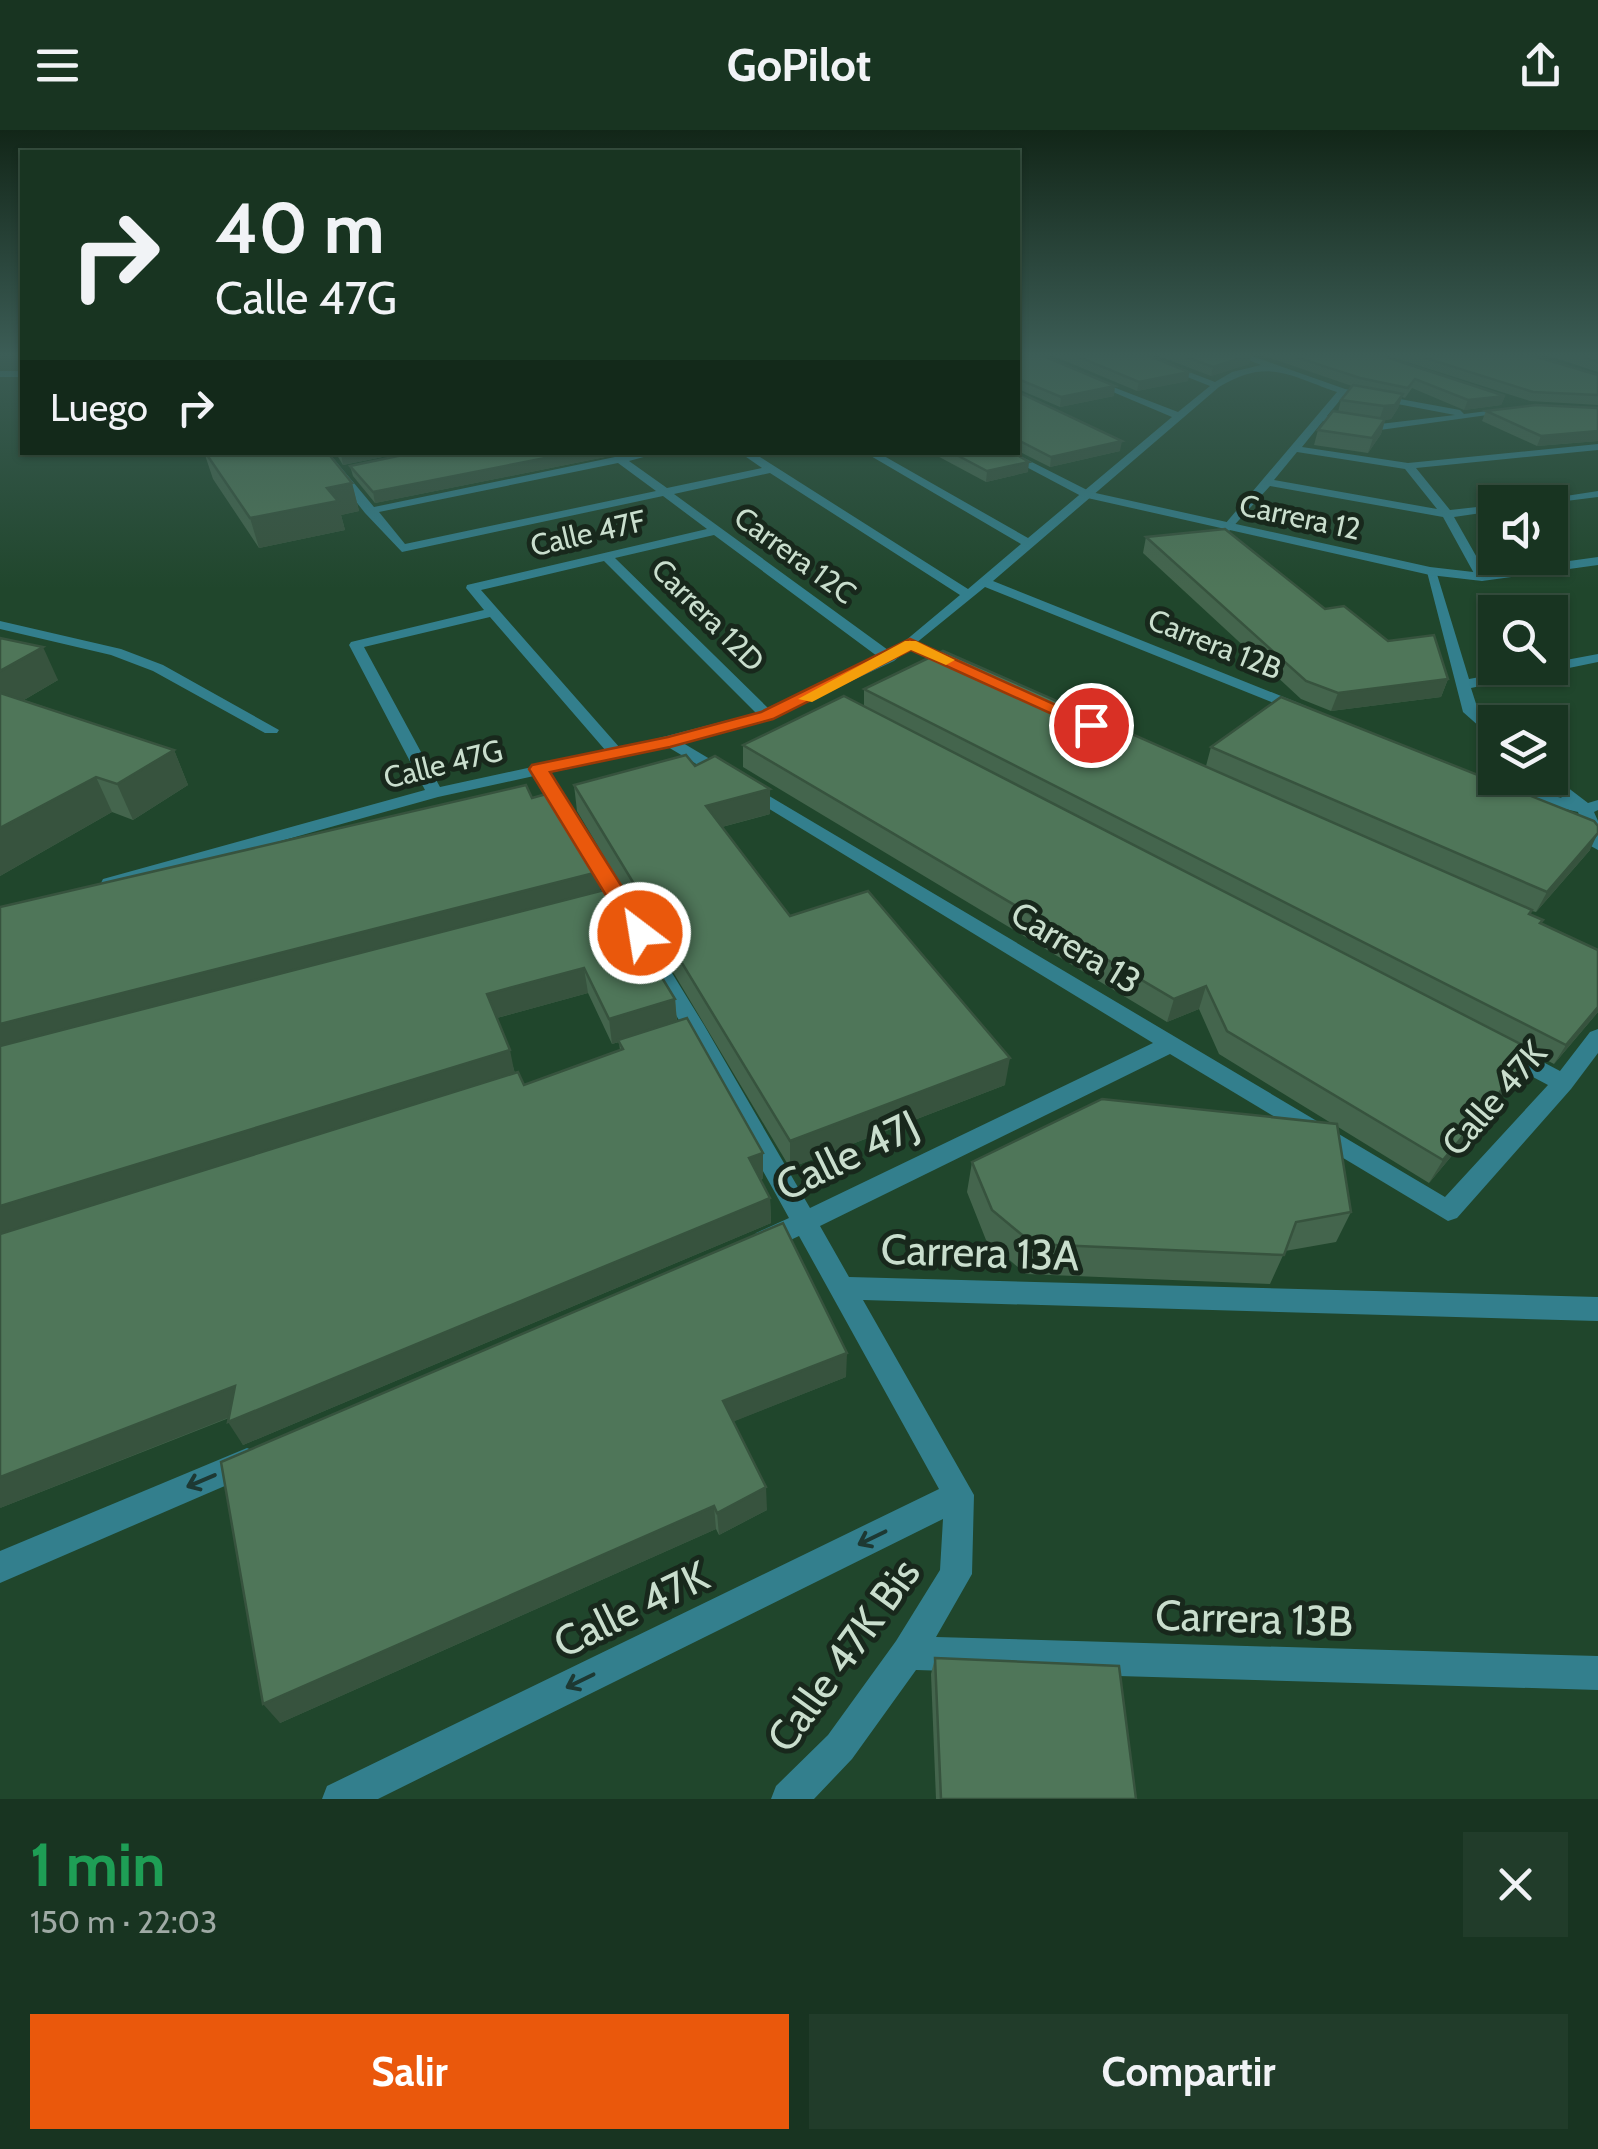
<!DOCTYPE html>
<html lang="es">
<meta charset="utf-8">
<style>
:root{--surface:#183421;--page:#213c2a;--text:#f1f3f6;--muted:#9faaa5;--line:#364f3f;--accent:#ea580c}
body{margin:0;font-family:Cabin,sans-serif;background:var(--page);color:var(--text);height:100vh;display:flex;flex-direction:column;font-size:38px;white-space:nowrap}
*{box-sizing:border-box;margin:0}
p{font-size:32px;color:var(--muted)}
.icon{flex:none;width:55px;height:55px;fill:none;stroke:currentColor;stroke-width:2;stroke-linecap:round;stroke-linejoin:round}
.map{position:relative;height:1669px;overflow:hidden}
.drawer{display:flex;flex-direction:column;background:var(--surface);flex:1}
.drawer>*{flex:none}
.guide{position:absolute;left:20px;top:20px;width:1000px;height:305px;border-radius:0px;box-shadow:0 2px 8px #0004,0 0 0 2px var(--line);background:#183421;color:var(--text);overflow:hidden}
.tools{position:absolute;left:1478px;top:355px;display:grid;gap:20px}
.tools a{display:grid;place-items:center;width:90px;height:90px;border-radius:0px;background:var(--surface);box-shadow:0 2px 8px #0004,0 0 0 2px var(--line);font-size:50px}
.pin{position:absolute;display:grid;place-items:center;width:85px;height:85px;color:#fff;margin:-42px;border:5px solid #fff;border-radius:50%;box-shadow:0 2px 10px #0007}
.me{position:absolute;width:110px;margin:-55px;rotate:329deg;stroke-linejoin:round;filter:drop-shadow(0 0 8px #0008)}
.turn{display:flex;align-items:center;gap:35px;height:210px;padding:0 30px;font-size:45px}
.turn .icon{width:130px;height:130px;stroke-width:2.5}
.turn b{display:block;font-size:70px;line-height:85px}
.then{display:flex;align-items:center;height:95px;padding:0 30px;background:#0003;gap:20px;font-size:38px}
.round{display:grid;place-items:center;flex:none;width:105px;height:105px;border-radius:0px;background:var(--page)}
.summary{display:flex;align-items:center;justify-content:space-between;height:170px;padding:0 30px}
h1{font-size:60px;font-weight:800;line-height:75px;color:#1e9e55}
.primary-button{display:flex;gap:20px;margin-top:auto;padding:20px 30px}
.primary-button a{flex:1;height:115px;border-radius:0px;background:var(--accent);color:#fff;font-size:40px;font-weight:800;line-height:115px;text-align:center}
.primary-button a+a{background:var(--page);color:var(--text)}
header{display:flex;justify-content:space-between;align-items:center;height:130px;padding:0 30px;background:var(--surface);font-size:45px;font-weight:800}
.map>svg:first-child{display:block}
</style>
<header><svg class="icon" aria-label="menu" viewBox="0 0 24 24"><path d="M4 6h16M4 12h16M4 18h16"/></svg>GoPilot<svg class="icon" aria-label="share" viewBox="0 0 24 24"><path d="M12 15V3M7 8l5-5 5 5M5 13v7h14v-7"/></svg></header>
<div class="map">
<svg width="1598" height="1669" viewBox="0 0 1598 1669">
<rect width="100%" height="100%" fill="#20462c"/>
<g fill="none" stroke-linecap="round" stroke-linejoin="round">
<g fill="#337f8d" fill-rule="evenodd">
<path d="M1132,225H1145L1215,252L1232,242L1261,235L1236,225H1249L1345,259L1460,280L1464,284L1511,278L1516,281L1380,300L1323,291L1302,317L1408,333L1598,314V320L1416,338L1450,380L1495,375V381L1454,387L1488,447L1482,451L1476,447L1443,387L1270,356L1229,401L1223,397L1225,394L1337,262C1288,245 1268,228 1219,257L993,451L1306,576V582H1296L985,457L894,531L772,588L683,613L730,641V647H718L668,617L549,643L704,895L810,1078L1153,913L743,663L741,659L749,654L1445,1067L1548,955L1495,927L1492,921L1495,915H1511L1560,941L1590,902L1598,899V923L1571,959L1457,1088L1448,1091L1170,924L820,1096L849,1147L1598,1167V1191L863,1170L974,1365L972,1444L936,1507L1598,1526V1560L916,1540L852,1629L814,1669H771L776,1656L828,1605L896,1511L940,1440L943,1389L378,1669H322L327,1656L939,1359L799,1106L765,1122L756,1119L752,1111L756,1103L789,1088L686,902L534,646L438,667L110,759L101,753L103,749L425,660L349,515L351,512L484,480L466,458L467,455L707,399L663,366L402,422L365,383L317,322H328L374,377L639,322H662L629,331L667,358L762,338L739,322H752L968,459L1021,414L864,322H877L1028,408L1172,287L1087,251V247L1178,282L1210,256ZM1345,264L1455,285L1380,294L1327,286ZM1297,322L1405,339L1437,379L1274,350ZM618,333L656,361L405,414L379,382ZM770,343L960,465L905,511L888,520L674,364ZM714,405L877,526L814,560L769,579L615,428ZM604,431L756,583L620,618L481,460ZM490,487L606,621L440,657L364,517Z"/>
<rect x="0" y="241" width="22" height="6"/>
<polygon points="1598,361 1598,367 1550,373 1527,372"/>
<polygon points="1426,438 1436,441 1469,549 1529,538 1550,538 1550,533 1598,524 1598,532 1471,558 1478,580 1495,594 1495,607 1489,605 1463,582"/>
<polygon points="0,491 121,519 163,535 279,600 277,603 265,603 153,541 111,525 0,499"/>
<polygon points="1550,644 1588,673 1598,670 1598,680 1594,682 1598,691 1598,720 1589,715 1578,682 1498,663 1496,659 1504,654 1562,668 1540,648 1550,648"/>
<polygon points="247,1318 257,1322 262,1332 257,1342 0,1453 0,1421"/>
</g>
<polygon fill="#337f8d" fill-rule="evenodd" points="998,322 1012,322 1091,362 1430,437 1482,443 1598,427 1598,435 1482,451 1430,445 1083,367"/>
</g>
<g fill="#44654d" fill-rule="evenodd">
<polygon points="1018,225 1114,266 1060,277 1018,259 1018,262 1120,321 1050,337 1018,321"/>
<polygon points="1051,225 1147,225 1189,242 1188,251 1137,261"/>
<polygon points="1156,225 1251,225 1249,234 1211,246"/>
<polygon points="1261,225 1380,225 1505,266 1501,275 1464,280 1412,258 1405,268 1402,267 1398,278 1391,289 1385,290 1381,304 1368,323 1314,315 1318,300 1338,282 1341,270 1352,256"/>
<polygon points="1385,225 1530,225 1598,245 1598,275 1530,271"/>
<polygon points="1546,225 1598,225 1598,242"/>
<polygon points="1598,278 1598,311 1537,316 1482,291 1486,281"/>
<polygon points="204,322 352,353 359,381 341,385 345,400 259,418 213,349"/>
<polygon points="335,322 407,322 343,335"/>
<polygon points="417,322 630,322 375,373 353,346 350,336"/>
<polygon points="930,322 1012,322 1028,342 986,352"/>
<polygon points="1146,407 1325,479 1388,511 1448,549 1441,567 1331,581 1301,569 1143,423"/>
<polygon points="0,508 58,550 24,570 174,620 188,655 133,690 112,682 0,746"/>
<polygon points="864,559 1206,636 1211,617 1590,720 1536,782 1532,781 1530,784 1541,793 1598,820 1598,882 1554,934 1533,923 1520,944 1429,1053 1338,997 1351,1082 1336,1112 1285,1121 1270,1154 1026,1144 986,1110 967,1062 972,1032 1331,993 1219,924 1199,879 1167,892 743,637 743,615 864,576"/>
<polygon points="695,636 770,659 770,684 722,697 790,786 1005,955 790,1038 577,681 574,655"/>
<path d="M532,668L598,742L600,761L675,869L677,891L763,1023V1048L761,1050L770,1068L771,1093L243,1315L229,1288L0,1378ZM588,863L612,914L619,912L620,920L524,955L515,943L497,888Z"/>
<polygon points="846,1247 734,1291 767,1380 719,1405 716,1399 280,1593 221,1332"/>
<polygon points="935,1528 1136,1669 936,1669 931,1544"/>
</g>
<g fill="#37533e">
<polygon points="1251,225 1249,234 1211,246 1213,237"/>
<polygon points="1189,242 1188,251 1137,261 1139,252"/>
<polygon points="1115,256 1114,266 1060,277 1061,267"/>
<polygon points="1403,264 1398,278 1391,289 1385,290 1381,304 1368,323 1384,276"/>
<polygon points="1505,266 1501,275 1464,280 1468,270"/>
<polygon points="1598,301 1598,311 1537,316 1541,306"/>
<polygon points="1122,311 1120,321 1050,337 1051,327"/>
<polygon points="351,322 407,322 343,335 341,324"/>
<polygon points="576,322 630,322 375,373 373,362"/>
<polygon points="1029,332 1028,342 986,352 987,341"/>
<polygon points="352,353 359,381 341,385 345,400 259,418 250,388 327,358"/>
<polygon points="43,517 58,550 0,584 0,541"/>
<polygon points="1448,549 1441,567 1331,581 1338,563"/>
<polygon points="174,620 188,655 133,690 117,654"/>
<polygon points="96,647 112,682 0,746 0,698"/>
<polygon points="770,659 770,684 707,701 706,676"/>
<polygon points="1598,703 1590,720 1536,782 1547,762"/>
<polygon points="598,742 601,767 0,923 0,894"/>
<polygon points="584,838 588,863 493,889 487,864"/>
<polygon points="1206,856 1199,879 1167,892 1174,869"/>
<polygon points="675,869 677,894 612,914 609,889"/>
<polygon points="1598,877 1598,882 1554,934 1566,915"/>
<polygon points="510,920 515,945 0,1107 0,1076"/>
<polygon points="1534,921 1520,944 1429,1053 1443,1030"/>
<polygon points="1010,928 1005,955 790,1038 790,1011"/>
<polygon points="763,1023 763,1048 750,1054 749,1028"/>
<polygon points="770,1068 771,1093 243,1315 228,1292"/>
<polygon points="847,1223 846,1247 725,1295 723,1271"/>
<polygon points="235,1256 250,1279 0,1378 0,1347"/>
<polygon points="766,1357 767,1380 719,1405 717,1383"/>
<polygon points="714,1376 716,1399 280,1593 263,1574"/>
</g>
<g fill="#4f7659" stroke="#37533e" stroke-width="2.5">
<polygon points="1018,225 1041,225 1115,256 1061,267 1018,249 1018,262 1122,311 1051,327 1018,310"/>
<polygon points="1074,225 1147,225 1189,242 1139,252"/>
<polygon points="1181,225 1250,225 1213,237"/>
<polygon points="1290,225 1380,225 1505,266 1468,270 1415,249 1408,258 1360,248"/>
<polygon points="1416,225 1530,225 1598,245 1598,265 1533,262"/>
<polygon points="1578,225 1598,225 1598,232"/>
<polygon points="1353,255 1403,264 1395,275 1384,276 1341,270"/>
<polygon points="1536,275 1598,278 1598,301 1541,306 1486,281"/>
<polygon points="1333,281 1385,289 1372,308 1318,300"/>
<polygon points="205,322 327,322 352,353 327,358 338,371 250,388"/>
<polygon points="417,322 576,322 373,362 350,336"/>
<polygon points="951,322 1012,322 1029,332 987,341"/>
<polygon points="1225,399 1325,479 1344,476 1388,511 1434,505 1448,549 1338,563 1306,551 1146,407"/>
<polygon points="0,508 43,517 0,541"/>
<polygon points="943,521 1532,780 1529,784 1543,790 1540,793 1598,820 1598,877 1566,915 864,559"/>
<polygon points="0,563 174,620 117,654 96,647 0,698"/>
<polygon points="844,566 1534,921 1443,1030 1227,901 1206,856 1174,869 743,615"/>
<polygon points="1281,567 1594,691 1598,696 1598,703 1547,762 1211,617"/>
<polygon points="686,625 695,636 715,626 770,659 706,676 790,786 868,761 1010,928 790,1011 574,655"/>
<polygon points="526,655 532,668 550,663 598,742 0,894 0,777"/>
<polygon points="608,759 675,869 609,889 584,838 487,864 510,920 0,1076 0,916"/>
<polygon points="687,888 763,1023 749,1028 770,1068 228,1292 235,1256 0,1347 0,1104 518,942 524,955 623,919 618,910"/>
<polygon points="1102,969 1337,994 1351,1082 1296,1092 1284,1125 1033,1114 992,1080 972,1032"/>
<polygon points="783,1093 847,1223 723,1271 766,1357 717,1383 714,1376 263,1574 221,1332"/>
<polygon points="935,1528 1119,1536 1136,1669 941,1669"/>
</g>
<defs><path id="oneway-shaft" d="M-6 0H5M1.5-3L5.5 0L1.5 3" fill="none" stroke-width="1.6" stroke-linecap="round" stroke-linejoin="round" transform="scale(2.5)"/></defs>
<g stroke="#1d3933">
<use href="#oneway-shaft" transform="translate(201 1351) rotate(157)"/>
<use href="#oneway-shaft" transform="translate(872 1408) rotate(154)"/>
<use href="#oneway-shaft" transform="translate(580 1551) rotate(154)"/>
</g>
<linearGradient id="sky" x2="0" y2="1"><stop stop-color="#122618"/><stop offset="0.49" stop-color="#3c5d56"/><stop offset="1" stop-color="#3c5d56" stop-opacity="0"/></linearGradient>
<rect width="1598" height="459" fill="url(#sky)"/>
<polygon fill="#ea580c" stroke="#983908" stroke-width="2.5" points="910,509 1100,595 1085,599 911,520 773,589 670,617 550,642 651,803 647,808 632,808 529,639 532,635 668,607 761,582"/>
<polygon fill="#f59e0b" points="905,511 916,511 955,530 946,535 911,520 812,572 798,569"/>
<g text-anchor="middle" dominant-baseline="central" stroke-width="10" stroke-linejoin="round" paint-order="stroke">
<g font-size="30" fill="#c9decd" stroke="#18281c">
<text transform="translate(1300 387) rotate(12)">Carrera 12</text>
<text transform="translate(588 403) rotate(-13)">Calle 47F</text>
<text transform="translate(795 425) rotate(36)">Carrera 12C</text>
<text transform="translate(708 485) rotate(45)">Carrera 12D</text>
<text transform="translate(1215 514) rotate(22)">Carrera 12B</text>
<text transform="translate(443 634) rotate(-14)">Calle 47G</text>
</g>
<g font-size="35" fill="#c9decd" stroke="#18281c">
<text transform="translate(1076 817) rotate(31)">Carrera 13</text>
<text transform="translate(1494 968) rotate(-49)">Calle 47K</text>
</g>
<g font-size="42" fill="#c9decd" stroke="#18281c">
<text transform="translate(847 1025) rotate(-26)">Calle 47J</text>
<text transform="translate(980 1122) rotate(2)">Carrera 13A</text>
<text transform="translate(631 1479) rotate(-26)">Calle 47K</text>
<text transform="translate(1254 1488) rotate(2)">Carrera 13B</text>
<text transform="translate(843 1525) rotate(-54)">Calle 47K Bis</text>
</g>
</g>
</svg>
<div class="tools">
<a><svg class="icon" aria-label="sound" viewBox="0 0 24 24"><path d="M4 9h4l5-4v14l-5-4H4zM17 9q2 3 0 6"/></svg></a>
<a><svg class="icon" aria-label="search" viewBox="0 0 24 24"><circle cx="10" cy="10" r="6"/><path d="M15 15l6 6"/></svg></a>
<a><svg class="icon" aria-label="layers" viewBox="0 0 24 24"><path d="M12 4l9 5-9 5-9-5zM3 14l9 5 9-5"/></svg></a>
</div>
<div class="pin" style="left:1091px;top:595px;background:#d93025"><svg class="icon" aria-label="arrive" viewBox="0 0 24 24"><path d="M6 21V4h12l-3 4 3 4H6"/></svg></div>
<svg class="me" style="left:640px;top:803px" viewBox="-20 -20 40 40"><circle r="17" fill="#ea580c" stroke="#fff" stroke-width="3"/><path d="M0-11L8 9 0 5-8 9z" fill="#fff"/></svg>
<div class="guide">
<div class="turn"><svg class="icon" aria-label="right" viewBox="0 0 24 24"><path d="M7 20v-9h11M14 6l5 5-5 5"/></svg><div><b>40 m</b>Calle 47G</div></div>
<div class="then">Luego<svg class="icon" aria-label="right" viewBox="0 0 24 24"><path d="M7 20v-9h11M14 6l5 5-5 5"/></svg></div>
</div>
</div>
<section class="drawer">
<div class="summary"><div><h1>1 min</h1><p>150 m · 22:03</p></div><a class="round"><svg class="icon" aria-label="close" viewBox="0 0 24 24"><path d="M6 6l12 12M18 6L6 18"/></svg></a></div>
<div class="primary-button"><a>Salir</a><a>Compartir</a></div>
</section>
